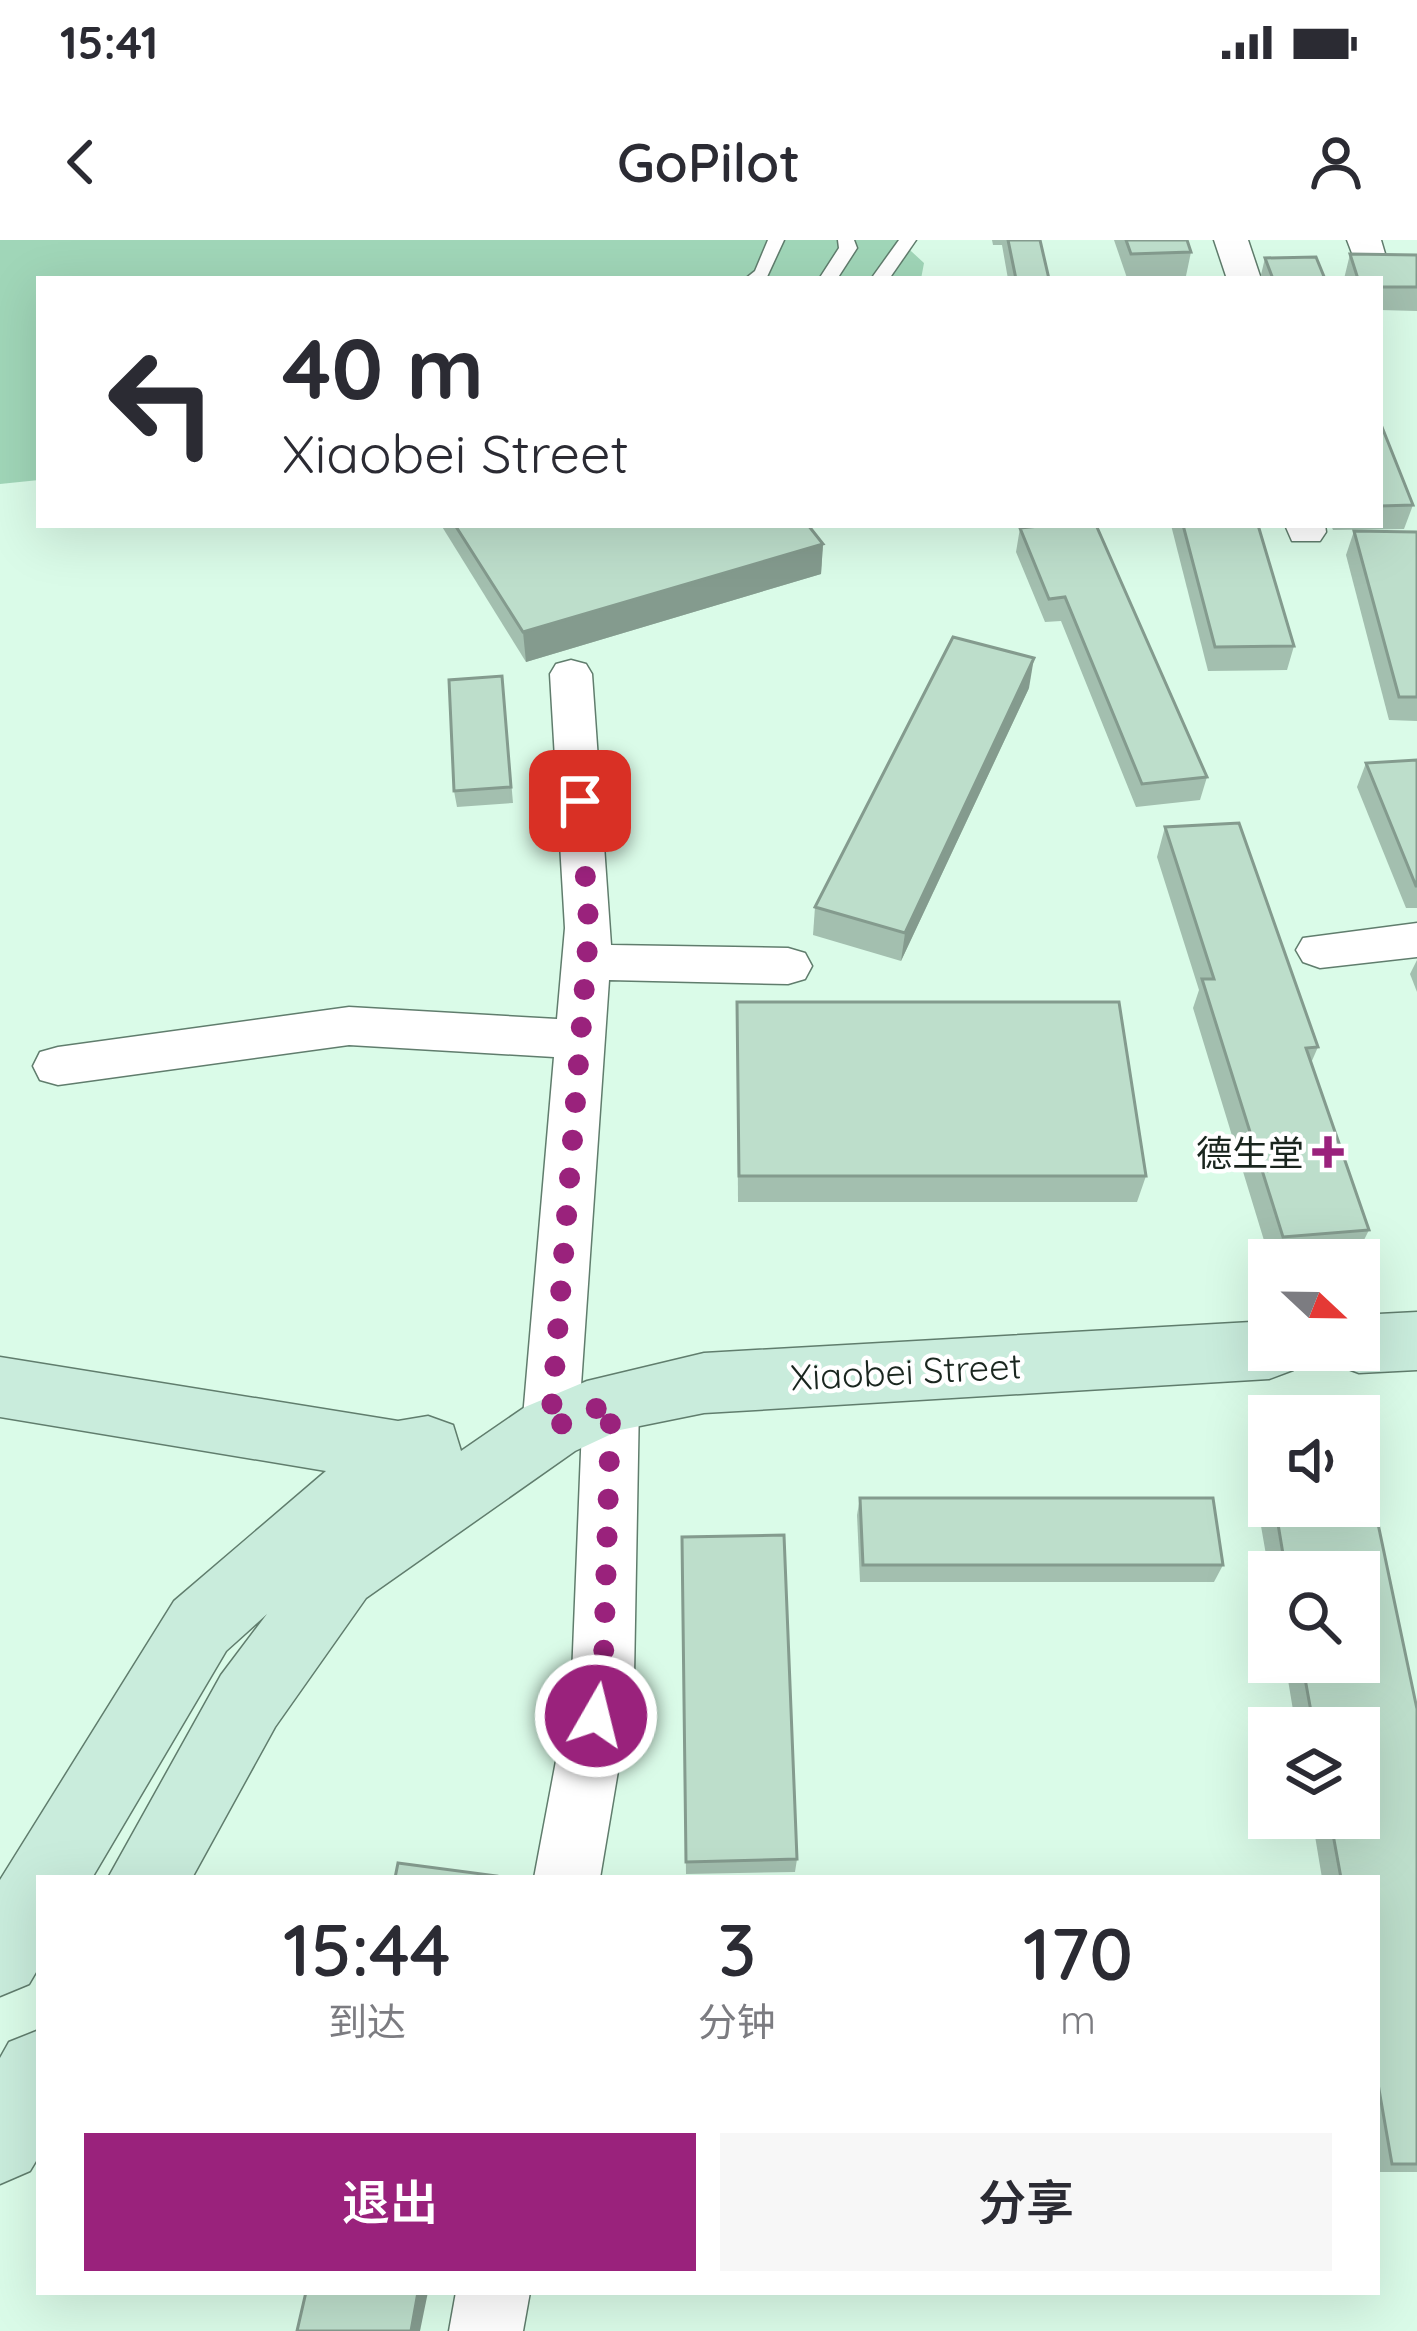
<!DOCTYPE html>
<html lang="zh">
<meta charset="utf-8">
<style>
:root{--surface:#fff;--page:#f7f7f7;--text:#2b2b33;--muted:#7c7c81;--accent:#9a227c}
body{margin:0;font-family:Quicksand,"Noto Sans SC",sans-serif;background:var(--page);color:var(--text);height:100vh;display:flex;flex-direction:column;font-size:45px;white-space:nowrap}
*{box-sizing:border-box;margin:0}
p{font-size:39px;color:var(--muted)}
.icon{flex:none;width:66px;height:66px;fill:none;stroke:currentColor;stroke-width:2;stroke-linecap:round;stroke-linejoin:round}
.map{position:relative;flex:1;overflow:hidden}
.panel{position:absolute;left:36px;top:1635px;width:1344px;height:420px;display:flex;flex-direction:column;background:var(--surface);border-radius:0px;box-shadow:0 12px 48px #0002}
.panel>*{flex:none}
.banner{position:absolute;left:36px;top:36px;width:1347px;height:252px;border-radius:0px;box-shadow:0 12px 48px #0002;background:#fff;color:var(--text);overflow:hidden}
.needle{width:78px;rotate:112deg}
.buttons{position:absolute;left:1248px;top:999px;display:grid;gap:24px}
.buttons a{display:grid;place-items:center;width:132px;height:132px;border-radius:0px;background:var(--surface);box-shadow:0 12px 48px #0002;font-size:60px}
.pin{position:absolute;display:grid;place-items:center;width:102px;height:102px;color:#fff;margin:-51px;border-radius:24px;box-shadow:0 6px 18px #0006}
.me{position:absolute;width:132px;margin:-66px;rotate:8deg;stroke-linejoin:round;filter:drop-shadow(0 0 9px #0008)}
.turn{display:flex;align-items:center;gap:42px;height:252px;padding:0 48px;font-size:54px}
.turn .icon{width:156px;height:156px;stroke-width:2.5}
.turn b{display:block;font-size:84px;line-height:102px}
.eta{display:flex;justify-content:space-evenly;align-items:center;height:204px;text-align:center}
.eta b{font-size:72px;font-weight:600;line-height:84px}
.action{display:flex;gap:24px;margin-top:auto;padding:24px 48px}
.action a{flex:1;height:138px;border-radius:0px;background:var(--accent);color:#fff;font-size:48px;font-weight:600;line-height:138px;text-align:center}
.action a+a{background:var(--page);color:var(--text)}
.status{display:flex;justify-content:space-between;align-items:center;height:84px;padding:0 60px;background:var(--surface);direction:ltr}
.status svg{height:33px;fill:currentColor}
header{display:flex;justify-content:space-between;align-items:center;height:156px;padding:0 48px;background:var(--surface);font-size:54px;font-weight:600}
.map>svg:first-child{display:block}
</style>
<div class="status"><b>15:41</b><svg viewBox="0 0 49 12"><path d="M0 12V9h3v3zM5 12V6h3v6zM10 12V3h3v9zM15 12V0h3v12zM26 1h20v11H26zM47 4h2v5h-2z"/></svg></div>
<header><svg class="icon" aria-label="back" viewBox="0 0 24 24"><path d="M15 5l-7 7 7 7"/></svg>GoPilot<svg class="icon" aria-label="person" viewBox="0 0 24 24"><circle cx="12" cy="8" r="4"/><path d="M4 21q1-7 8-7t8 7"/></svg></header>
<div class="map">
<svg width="1417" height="2091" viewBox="0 0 1417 2091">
<rect width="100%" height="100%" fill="#dafbe8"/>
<polygon fill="#a0d6b8" points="0,0 899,0 924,23 921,39 39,39 39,240 0,244"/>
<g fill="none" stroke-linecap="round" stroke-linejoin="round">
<g stroke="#607d6d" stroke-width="3">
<g id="lane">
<polygon points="768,0 784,0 766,39 745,39 755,31"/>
<polygon points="838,0 854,0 857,8 837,39 819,39 839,8"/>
<polygon points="899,0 916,0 889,39 871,39"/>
</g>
</g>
<g stroke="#607d6d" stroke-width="3">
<g id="street">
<polygon points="1214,0 1248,0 1261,39 1227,39"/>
<polygon points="1347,0 1381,0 1386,17 1417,18 1417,38 1360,34"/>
<polygon points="1285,285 1325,285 1326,292 1320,301 1292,301"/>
<polygon points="571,420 586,424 592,434 611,705 788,708 805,713 812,726 805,739 788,744 609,740 578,1189 570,1207 550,1214 530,1207 522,1189 554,817 349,805 58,845 40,840 33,826 40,812 58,807 349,767 557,779 565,688 550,434 556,424"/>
<polygon points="1417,683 1417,717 1320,728 1303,722 1296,710 1303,698"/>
<polygon points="611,1137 631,1145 639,1162 634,1436 600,1638 534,1638 572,1436 583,1162 591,1145"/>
<polygon points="456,2052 530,2052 523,2091 449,2091"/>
</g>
</g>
<g stroke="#607d6d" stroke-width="3">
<g id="secondary">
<polygon points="1417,1072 1417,1130 1359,1133 1335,1124 1328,1110 1359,1110 1359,1075"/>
<polygon points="1269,1081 1269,1110 1303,1110 1293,1130 1269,1139 704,1173 620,1190 575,1211 366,1358 275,1487 192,1638 108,1638 221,1435 267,1374 226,1411 92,1638 39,1638 39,1727 29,1744 0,1756 0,1640 174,1361 326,1231 0,1177 0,1117 398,1181 428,1176 453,1185 461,1211 525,1167 587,1141 704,1113"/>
<polygon points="39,1790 39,1916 30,1931 0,1944 0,1818 9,1802"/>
</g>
</g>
<use href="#lane" fill="#fff" fill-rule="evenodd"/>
<use href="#street" fill="#fff" fill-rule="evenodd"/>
<use href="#secondary" fill="#c9ecdc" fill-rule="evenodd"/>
</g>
<g fill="#a3bfaf">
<polygon points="992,0 1040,0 1049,39 1008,39 1002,5 993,5"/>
<polygon points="1114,0 1187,0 1191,12 1186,36 1127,38"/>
<polygon points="1350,14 1417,15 1417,71 1380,70 1380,39 1344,39"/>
<polygon points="1265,18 1325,39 1260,39"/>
<polygon points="1380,182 1413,265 1404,289 1333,290 1331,285 1380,285"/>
<polygon points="441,285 808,285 823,304 821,334 526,422"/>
<polygon points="1171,285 1258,285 1294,406 1287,430 1208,431"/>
<polygon points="1020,288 1207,537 1200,560 1136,567 1061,381 1045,382 1016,312"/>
<polygon points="1354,291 1417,292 1417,481 1389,480 1346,315"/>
<polygon points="502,436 513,563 457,567 454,551"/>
<polygon points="1029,448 901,721 813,695 815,667"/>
<polygon points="1417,520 1417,668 1406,668 1357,547 1366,523"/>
<polygon points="1165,587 1318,807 1311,823 1369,990 1356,1016 1301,1020 1270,1020 1193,768 1199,750 1157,617"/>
<polygon points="1417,720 1417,752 1410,734"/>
<polygon points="737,790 1146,936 1137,962 738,962"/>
<polygon points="1269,1242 1269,1266 1359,1266 1417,1469 1417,1932 1377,1932 1377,1638 1322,1638 1312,1578 1359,1578 1359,1488 1296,1488 1285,1422 1359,1422 1359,1332 1269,1332 1257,1263"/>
<polygon points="860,1258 1223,1325 1214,1342 860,1342 857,1275"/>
<polygon points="682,1297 797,1619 795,1632 686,1634"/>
</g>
<g fill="#849b8e">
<polygon points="823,304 821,334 526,422 523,392"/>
<polygon points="1034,418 1029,448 901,721 905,693"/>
<polygon points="418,2052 428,2052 420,2091 411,2091"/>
</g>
<g fill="#bddecb" stroke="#849b8e" stroke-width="3">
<polygon points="1008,0 1040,0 1049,39 1016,39"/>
<polygon points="1126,0 1187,0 1191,12 1131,14"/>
<polygon points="1350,14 1417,15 1417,47 1380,47 1380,39 1358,39"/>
<polygon points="1316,17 1325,39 1273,39 1265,18"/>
<polygon points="1380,182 1413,265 1380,266"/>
<polygon points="455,285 808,285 823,304 523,392"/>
<polygon points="1049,285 1096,285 1207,537 1142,544 1065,357 1049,359 1020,288"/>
<polygon points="1183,285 1258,285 1294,406 1215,407"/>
<polygon points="1354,291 1417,292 1417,457 1399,457"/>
<polygon points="953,397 1034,418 905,693 815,667"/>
<polygon points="502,436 511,547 454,551 449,440"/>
<polygon points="1417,520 1417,646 1416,646 1366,523"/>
<polygon points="1239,583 1318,807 1306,808 1369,990 1283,997 1202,739 1214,739 1165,587"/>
<polygon points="737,762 1119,762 1146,936 739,936"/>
<polygon points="1359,1241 1369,1241 1417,1469 1417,1924 1392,1924 1377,1838 1377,1638 1341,1638 1330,1578 1359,1578 1359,1488 1314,1488 1302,1422 1359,1422 1359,1332 1286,1332 1275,1266 1359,1266"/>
<polygon points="860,1258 1213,1258 1223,1325 863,1325"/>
<polygon points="784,1295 797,1619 686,1622 682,1297"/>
<polygon points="398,1623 497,1636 497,1638 395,1638"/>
<polygon points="306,2052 418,2052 411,2091 297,2091"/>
</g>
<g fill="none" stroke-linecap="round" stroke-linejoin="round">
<polyline stroke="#9a227c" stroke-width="21" stroke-dasharray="0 37.8" points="580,561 589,688 550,1189 611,1162 603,1436 596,1476"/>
</g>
<path fill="#9a227c" stroke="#fff" stroke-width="4.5" d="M1322 894h12v12h12v12h-12v12h-12v-12h-12v-12h12z"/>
<g text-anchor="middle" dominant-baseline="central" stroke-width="9" stroke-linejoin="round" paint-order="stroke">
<g font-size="36" fill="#1a261f" stroke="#fff" text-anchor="end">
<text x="1304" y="912">德生堂</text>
</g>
<g font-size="36" fill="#1a261f" stroke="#fff">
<text transform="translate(906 1131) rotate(-3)">Xiaobei Street</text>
</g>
</g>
</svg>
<div class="buttons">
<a><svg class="needle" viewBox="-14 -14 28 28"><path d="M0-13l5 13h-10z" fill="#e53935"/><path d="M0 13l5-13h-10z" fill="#7c7c81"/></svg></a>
<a><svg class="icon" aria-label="sound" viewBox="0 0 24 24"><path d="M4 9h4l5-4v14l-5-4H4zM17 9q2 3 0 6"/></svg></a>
<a><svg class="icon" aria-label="search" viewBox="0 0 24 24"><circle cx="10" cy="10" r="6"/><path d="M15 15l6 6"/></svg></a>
<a><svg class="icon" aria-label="layers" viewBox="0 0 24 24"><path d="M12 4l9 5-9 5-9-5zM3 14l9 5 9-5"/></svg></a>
</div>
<div class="pin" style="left:580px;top:561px;background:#d93025"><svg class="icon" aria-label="arrive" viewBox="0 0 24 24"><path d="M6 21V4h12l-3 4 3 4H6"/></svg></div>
<svg class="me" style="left:596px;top:1476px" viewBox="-20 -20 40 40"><circle r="17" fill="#9a227c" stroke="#fff" stroke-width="3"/><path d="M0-11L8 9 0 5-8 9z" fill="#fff"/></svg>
<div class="banner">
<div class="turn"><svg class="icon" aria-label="left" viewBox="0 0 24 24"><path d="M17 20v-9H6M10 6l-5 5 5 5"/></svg><div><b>40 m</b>Xiaobei Street</div></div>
</div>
<section class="panel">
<div class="eta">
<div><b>15:44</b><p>到达</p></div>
<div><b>3</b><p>分钟</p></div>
<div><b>170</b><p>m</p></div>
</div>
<div class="action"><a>退出</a><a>分享</a></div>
</section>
</div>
